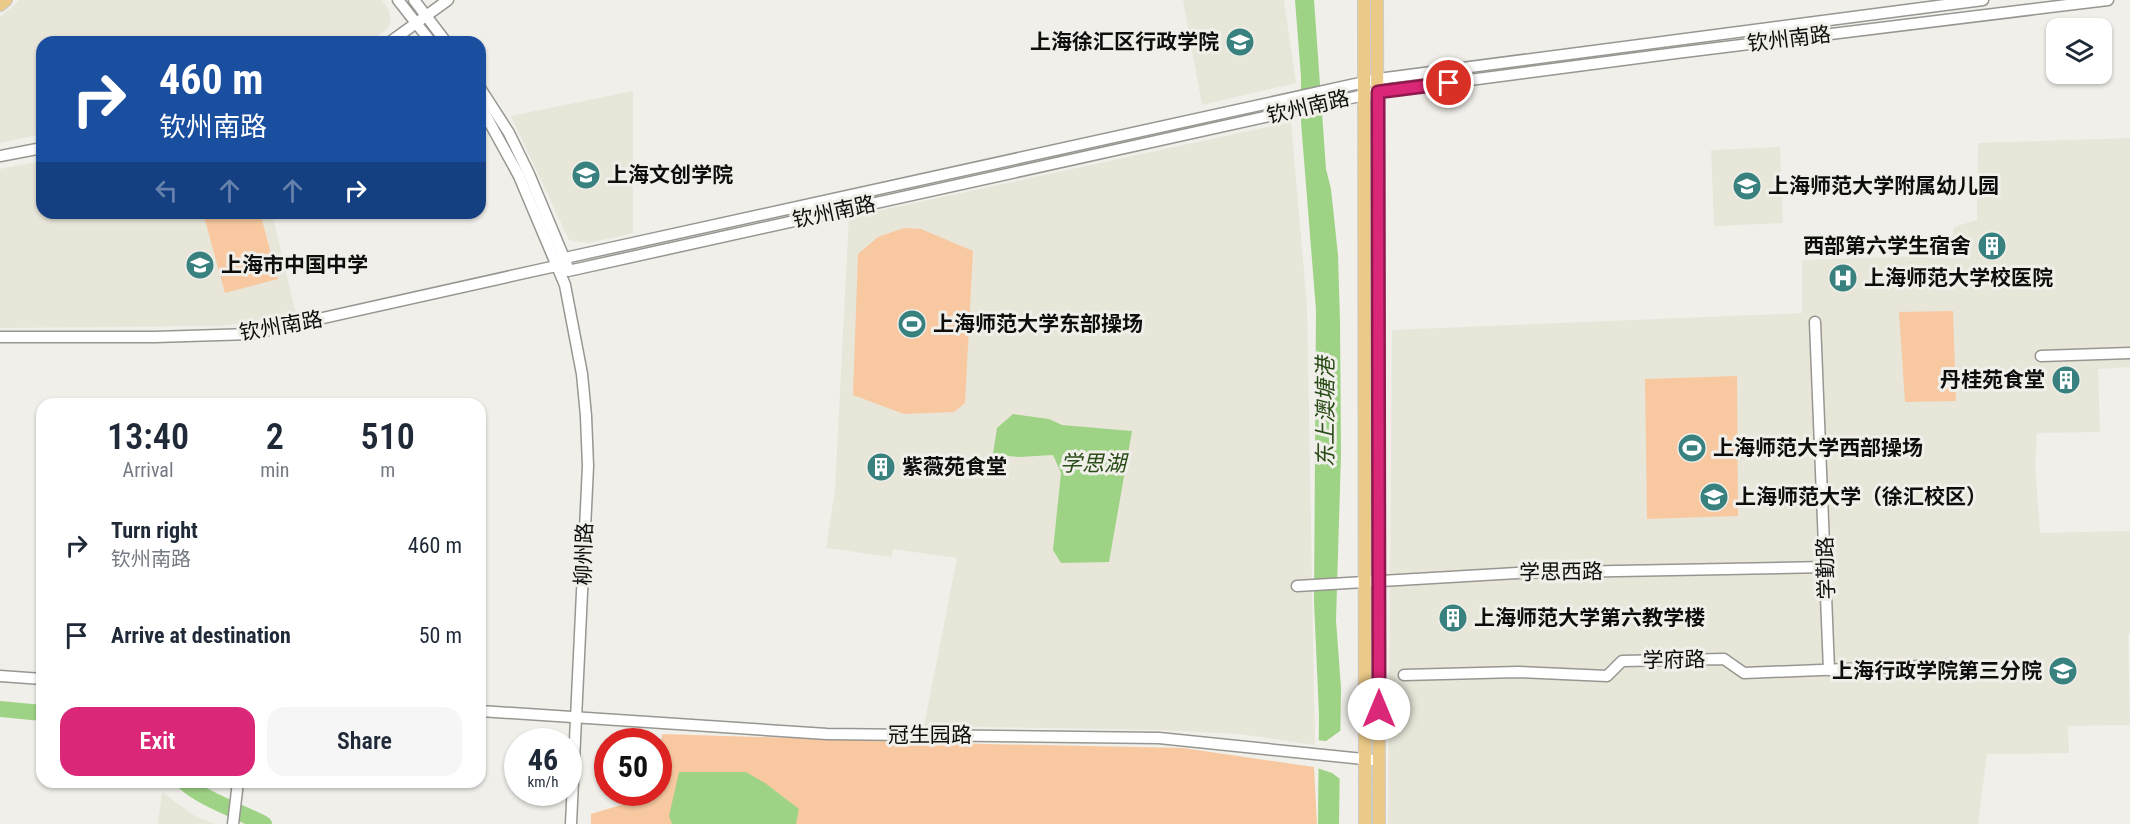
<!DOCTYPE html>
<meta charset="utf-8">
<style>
:root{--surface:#fff;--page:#f6f6f7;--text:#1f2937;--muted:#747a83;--accent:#db2777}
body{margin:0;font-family:"Roboto Condensed","Noto Sans SC",sans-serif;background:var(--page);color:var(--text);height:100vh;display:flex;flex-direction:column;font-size:22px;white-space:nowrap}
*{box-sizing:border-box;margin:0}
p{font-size:20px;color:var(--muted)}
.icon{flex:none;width:33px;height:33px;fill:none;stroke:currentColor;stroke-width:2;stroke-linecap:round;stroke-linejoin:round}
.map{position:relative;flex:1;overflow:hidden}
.details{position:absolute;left:36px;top:398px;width:450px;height:390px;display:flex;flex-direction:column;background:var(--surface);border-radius:18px;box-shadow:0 2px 4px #0004}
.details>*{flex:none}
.banner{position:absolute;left:36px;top:36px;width:450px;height:183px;border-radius:18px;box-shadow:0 2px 4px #0004;background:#1a4fa0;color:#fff;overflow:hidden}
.controls{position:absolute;left:2046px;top:18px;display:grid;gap:12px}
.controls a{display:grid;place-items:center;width:66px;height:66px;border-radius:12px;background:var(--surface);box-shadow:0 2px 4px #0004;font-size:30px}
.speed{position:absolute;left:504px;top:728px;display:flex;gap:12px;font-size:30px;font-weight:700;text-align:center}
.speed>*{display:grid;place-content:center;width:78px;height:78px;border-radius:50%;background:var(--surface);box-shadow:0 2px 4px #0004;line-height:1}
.speed small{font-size:15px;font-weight:400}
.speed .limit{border:9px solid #d22;background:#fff;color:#111}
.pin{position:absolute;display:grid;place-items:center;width:51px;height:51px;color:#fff;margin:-26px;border:3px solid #fff;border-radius:50%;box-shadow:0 2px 6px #0007}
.me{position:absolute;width:66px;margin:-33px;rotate:0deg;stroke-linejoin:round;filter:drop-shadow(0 0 4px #0008)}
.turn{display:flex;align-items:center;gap:21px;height:126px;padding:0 24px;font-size:27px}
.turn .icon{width:78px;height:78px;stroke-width:2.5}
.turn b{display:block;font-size:42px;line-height:51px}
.lanes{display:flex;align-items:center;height:57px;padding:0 24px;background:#0003;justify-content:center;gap:30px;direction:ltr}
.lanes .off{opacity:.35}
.eta{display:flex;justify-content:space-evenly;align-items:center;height:102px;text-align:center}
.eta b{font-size:36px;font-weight:600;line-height:42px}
.primary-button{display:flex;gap:12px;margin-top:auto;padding:12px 24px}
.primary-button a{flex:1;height:69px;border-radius:18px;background:var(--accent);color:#fff;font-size:24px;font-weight:600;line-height:69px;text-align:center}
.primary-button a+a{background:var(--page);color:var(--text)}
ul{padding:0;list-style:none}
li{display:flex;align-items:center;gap:18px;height:90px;padding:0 24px}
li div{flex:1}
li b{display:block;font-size:22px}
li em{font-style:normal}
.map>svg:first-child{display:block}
</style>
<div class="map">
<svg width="2130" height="824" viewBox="0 0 2130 824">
<rect width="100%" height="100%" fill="#f0efea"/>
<g fill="#e8e6d9">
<polygon points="20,0 382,0 388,8 391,20 388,28 369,42 42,42 42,134 0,143 0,17"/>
<polygon points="1183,0 1284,0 1296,83 1202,105"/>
<polygon points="633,91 633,233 589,243 569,240 511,116"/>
<polygon points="1291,122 1307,305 1315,745 1239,734 1158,730 924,726 957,558 893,549 892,557 826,548 835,489 849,217"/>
<polygon points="2130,138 2130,367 2098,369 2100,432 2037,433 2035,464 2040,533 2130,531 2130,633 2128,634 2130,725 2068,726 2069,753 1987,754 1978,824 1388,824 1392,330 1802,313 1802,260 1951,255 1954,227 1977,220 1978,143"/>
<polygon points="1780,147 1783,223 1714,226 1711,150"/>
<polygon points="42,161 42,213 272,213 296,314 253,322 219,326 0,328 0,169"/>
<polygon points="162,792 193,815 215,824 158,824"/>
</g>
<g fill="#f8c9a1">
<polygon points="203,213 260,213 278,279 225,293"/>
<polygon points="904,228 921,229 973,251 965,403 954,412 904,414 853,395 858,254 878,237"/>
<polygon points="1953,311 1956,401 1905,402 1899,312"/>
<polygon points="1737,376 1738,516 1647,519 1645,379"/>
<polygon points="662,734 986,744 1183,748 1314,767 1317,824 591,824 591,814 657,794"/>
</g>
<g fill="#9ed385">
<polygon points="1295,0 1314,0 1326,169 1331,189 1338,255 1340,322 1341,454 1336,620 1341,688 1339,824 1318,824 1319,715 1314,602 1316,310 1301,122 1301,77"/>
<polygon points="1013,414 1049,419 1062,425 1132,431 1109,562 1061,563 1053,550 1061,473 1053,455 1019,457 993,454 997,428"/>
<polygon points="679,772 746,772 765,783 799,809 796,824 672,824 669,816"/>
</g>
<polygon fill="#f0efea" points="1343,729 1343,787 1340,779 1332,773 1314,767 1315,740 1326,741"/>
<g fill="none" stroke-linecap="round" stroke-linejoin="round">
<g stroke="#9ed385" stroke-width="16">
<polyline points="0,709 42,713"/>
<path d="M184,782C202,799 241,812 264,824"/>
</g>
<g stroke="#979691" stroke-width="13">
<g id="minor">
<polyline points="398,0 431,42"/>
<polyline points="414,0 446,42"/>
<polyline points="390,42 448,0"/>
<polyline points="480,88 509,133 529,174 567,265"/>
<polyline points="480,105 519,176 565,285 582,374 586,416 588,466 571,824"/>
<polyline points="0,156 42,148"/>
<polyline points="556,266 568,271 1378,92 1676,53 2108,0"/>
<polyline points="1815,322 1829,670"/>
<polyline points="0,337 155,337 251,334 556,266 565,258 1378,79 1983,0"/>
<polyline points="2041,356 2130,353"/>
<polyline points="1297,586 1517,573 1826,567"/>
<polyline points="1404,675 1518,672 1607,676 1622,661 1724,659 1744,673 1945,665"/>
<polyline points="0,676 42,679"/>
<polyline points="480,711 827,734 1159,738 1373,760"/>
<polyline points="233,824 238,782"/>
</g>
</g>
<g stroke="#cacaca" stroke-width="14">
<g id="major">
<polyline points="1364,0 1365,824"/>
<polyline points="1377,0 1379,824"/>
<polyline points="0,5 6,0"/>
</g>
</g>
<use href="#minor" stroke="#fff" stroke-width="10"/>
<use href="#major" stroke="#ebca88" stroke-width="12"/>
</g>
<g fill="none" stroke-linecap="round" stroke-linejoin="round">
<g stroke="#8e194d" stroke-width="15">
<polyline id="route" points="1379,709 1378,92 1449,83"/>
</g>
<use href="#route" stroke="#db2777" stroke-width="10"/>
</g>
<defs>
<g id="school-disc" transform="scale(1.5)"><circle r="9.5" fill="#39817e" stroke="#f0efea"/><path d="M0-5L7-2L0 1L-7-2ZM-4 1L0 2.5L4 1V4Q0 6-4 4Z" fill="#fff"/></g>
<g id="building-disc" transform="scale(1.5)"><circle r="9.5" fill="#39817e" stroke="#f0efea"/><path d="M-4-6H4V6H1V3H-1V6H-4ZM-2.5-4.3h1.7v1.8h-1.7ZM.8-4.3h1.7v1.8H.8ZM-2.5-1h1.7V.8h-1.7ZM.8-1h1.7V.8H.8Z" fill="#fff"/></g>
<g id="hospital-disc" transform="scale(1.5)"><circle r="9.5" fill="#39817e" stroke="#f0efea"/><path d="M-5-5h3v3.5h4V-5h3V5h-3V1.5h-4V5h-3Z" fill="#fff"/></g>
<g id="stadium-disc" transform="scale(1.5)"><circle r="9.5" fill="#39817e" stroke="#f0efea"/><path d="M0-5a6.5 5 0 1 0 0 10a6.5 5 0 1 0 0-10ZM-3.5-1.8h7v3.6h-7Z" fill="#fff"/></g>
<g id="university-disc" transform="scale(1.5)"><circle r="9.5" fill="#39817e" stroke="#f0efea"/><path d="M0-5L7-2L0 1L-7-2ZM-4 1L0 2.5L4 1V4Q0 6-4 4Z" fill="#fff"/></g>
</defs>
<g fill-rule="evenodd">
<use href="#school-disc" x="1240" y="42"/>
<use href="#school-disc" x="586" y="175"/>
<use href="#school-disc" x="1747" y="186"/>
<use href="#building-disc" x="1992" y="246"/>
<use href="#school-disc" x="200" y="265"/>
<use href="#hospital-disc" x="1843" y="278"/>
<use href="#stadium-disc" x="912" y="324"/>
<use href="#building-disc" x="2066" y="380"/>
<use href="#stadium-disc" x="1692" y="448"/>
<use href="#building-disc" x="881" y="467"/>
<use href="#university-disc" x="1714" y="497"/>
<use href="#building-disc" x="1453" y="618"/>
<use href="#school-disc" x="2063" y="671"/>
</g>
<g text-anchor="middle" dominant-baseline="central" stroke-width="6" stroke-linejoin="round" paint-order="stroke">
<g font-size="21" fill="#0e0e0c" stroke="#f0efea">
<text transform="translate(1789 39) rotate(-7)">钦州南路</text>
<text transform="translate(1308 107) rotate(-13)">钦州南路</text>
<text transform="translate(834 212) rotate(-12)">钦州南路</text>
<text transform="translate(281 326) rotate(-10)">钦州南路</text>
<text transform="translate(584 554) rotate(-88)">柳州路</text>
<text transform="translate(1826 568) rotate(-92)">学勤路</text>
<text transform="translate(1561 572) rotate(-1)">学思西路</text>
<text transform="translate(1674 660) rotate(-1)">学府路</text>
<text x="930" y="735">冠生园路</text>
</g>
<g font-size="21" font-weight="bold" fill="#0e0e0c" stroke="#f0efea" text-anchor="start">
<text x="1219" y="42" text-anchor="end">上海徐汇区行政学院</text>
<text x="607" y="175">上海文创学院</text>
<text x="1768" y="186">上海师范大学附属幼儿园</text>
<text x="1971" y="246" text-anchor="end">西部第六学生宿舍</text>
<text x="221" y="265">上海市中国中学</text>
<text x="1864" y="278">上海师范大学校医院</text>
<text x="933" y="324">上海师范大学东部操场</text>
<text x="2045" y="380" text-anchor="end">丹桂苑食堂</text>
<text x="1713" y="448">上海师范大学西部操场</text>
<text x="902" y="467">紫薇苑食堂</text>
<text x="1735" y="497">上海师范大学（徐汇校区）</text>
<text x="1474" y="618">上海师范大学第六教学楼</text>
<text x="2042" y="671" text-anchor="end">上海行政学院第三分院</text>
</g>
<g font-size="22" font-style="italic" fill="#2a4c17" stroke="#f0efea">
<text transform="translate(1325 412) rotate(-90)">东上澳塘港</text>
<text x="1093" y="463">学思湖</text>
</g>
</g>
</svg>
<div class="controls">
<a><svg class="icon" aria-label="layers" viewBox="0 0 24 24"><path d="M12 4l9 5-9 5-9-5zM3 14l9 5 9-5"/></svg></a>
</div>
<div class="speed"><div>46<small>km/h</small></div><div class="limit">50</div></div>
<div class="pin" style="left:1449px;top:83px;background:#d93025"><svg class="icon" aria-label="arrive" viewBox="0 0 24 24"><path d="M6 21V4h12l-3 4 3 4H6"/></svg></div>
<svg class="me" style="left:1379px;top:709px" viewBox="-20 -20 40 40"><circle r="19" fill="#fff"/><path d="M0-13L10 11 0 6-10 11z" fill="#db2777"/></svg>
<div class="banner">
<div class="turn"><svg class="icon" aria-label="right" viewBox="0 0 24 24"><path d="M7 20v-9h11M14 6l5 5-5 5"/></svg><div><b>460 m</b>钦州南路</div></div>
<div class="lanes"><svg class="icon off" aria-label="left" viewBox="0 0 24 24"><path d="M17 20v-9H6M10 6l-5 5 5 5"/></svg><svg class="icon off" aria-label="ahead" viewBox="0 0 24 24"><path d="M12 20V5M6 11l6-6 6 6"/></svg><svg class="icon off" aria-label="ahead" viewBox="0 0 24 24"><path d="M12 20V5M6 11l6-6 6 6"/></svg><svg class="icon" aria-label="right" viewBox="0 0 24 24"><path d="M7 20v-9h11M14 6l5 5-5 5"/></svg></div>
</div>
<section class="details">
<div class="eta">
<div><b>13:40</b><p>Arrival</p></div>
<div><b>2</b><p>min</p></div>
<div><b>510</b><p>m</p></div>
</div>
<ul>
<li><svg class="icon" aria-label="right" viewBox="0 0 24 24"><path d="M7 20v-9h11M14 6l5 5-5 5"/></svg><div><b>Turn right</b><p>钦州南路</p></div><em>460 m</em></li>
<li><svg class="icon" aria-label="arrive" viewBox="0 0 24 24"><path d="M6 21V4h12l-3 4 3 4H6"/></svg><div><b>Arrive at destination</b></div><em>50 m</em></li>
</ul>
<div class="primary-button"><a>Exit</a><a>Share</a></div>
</section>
</div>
